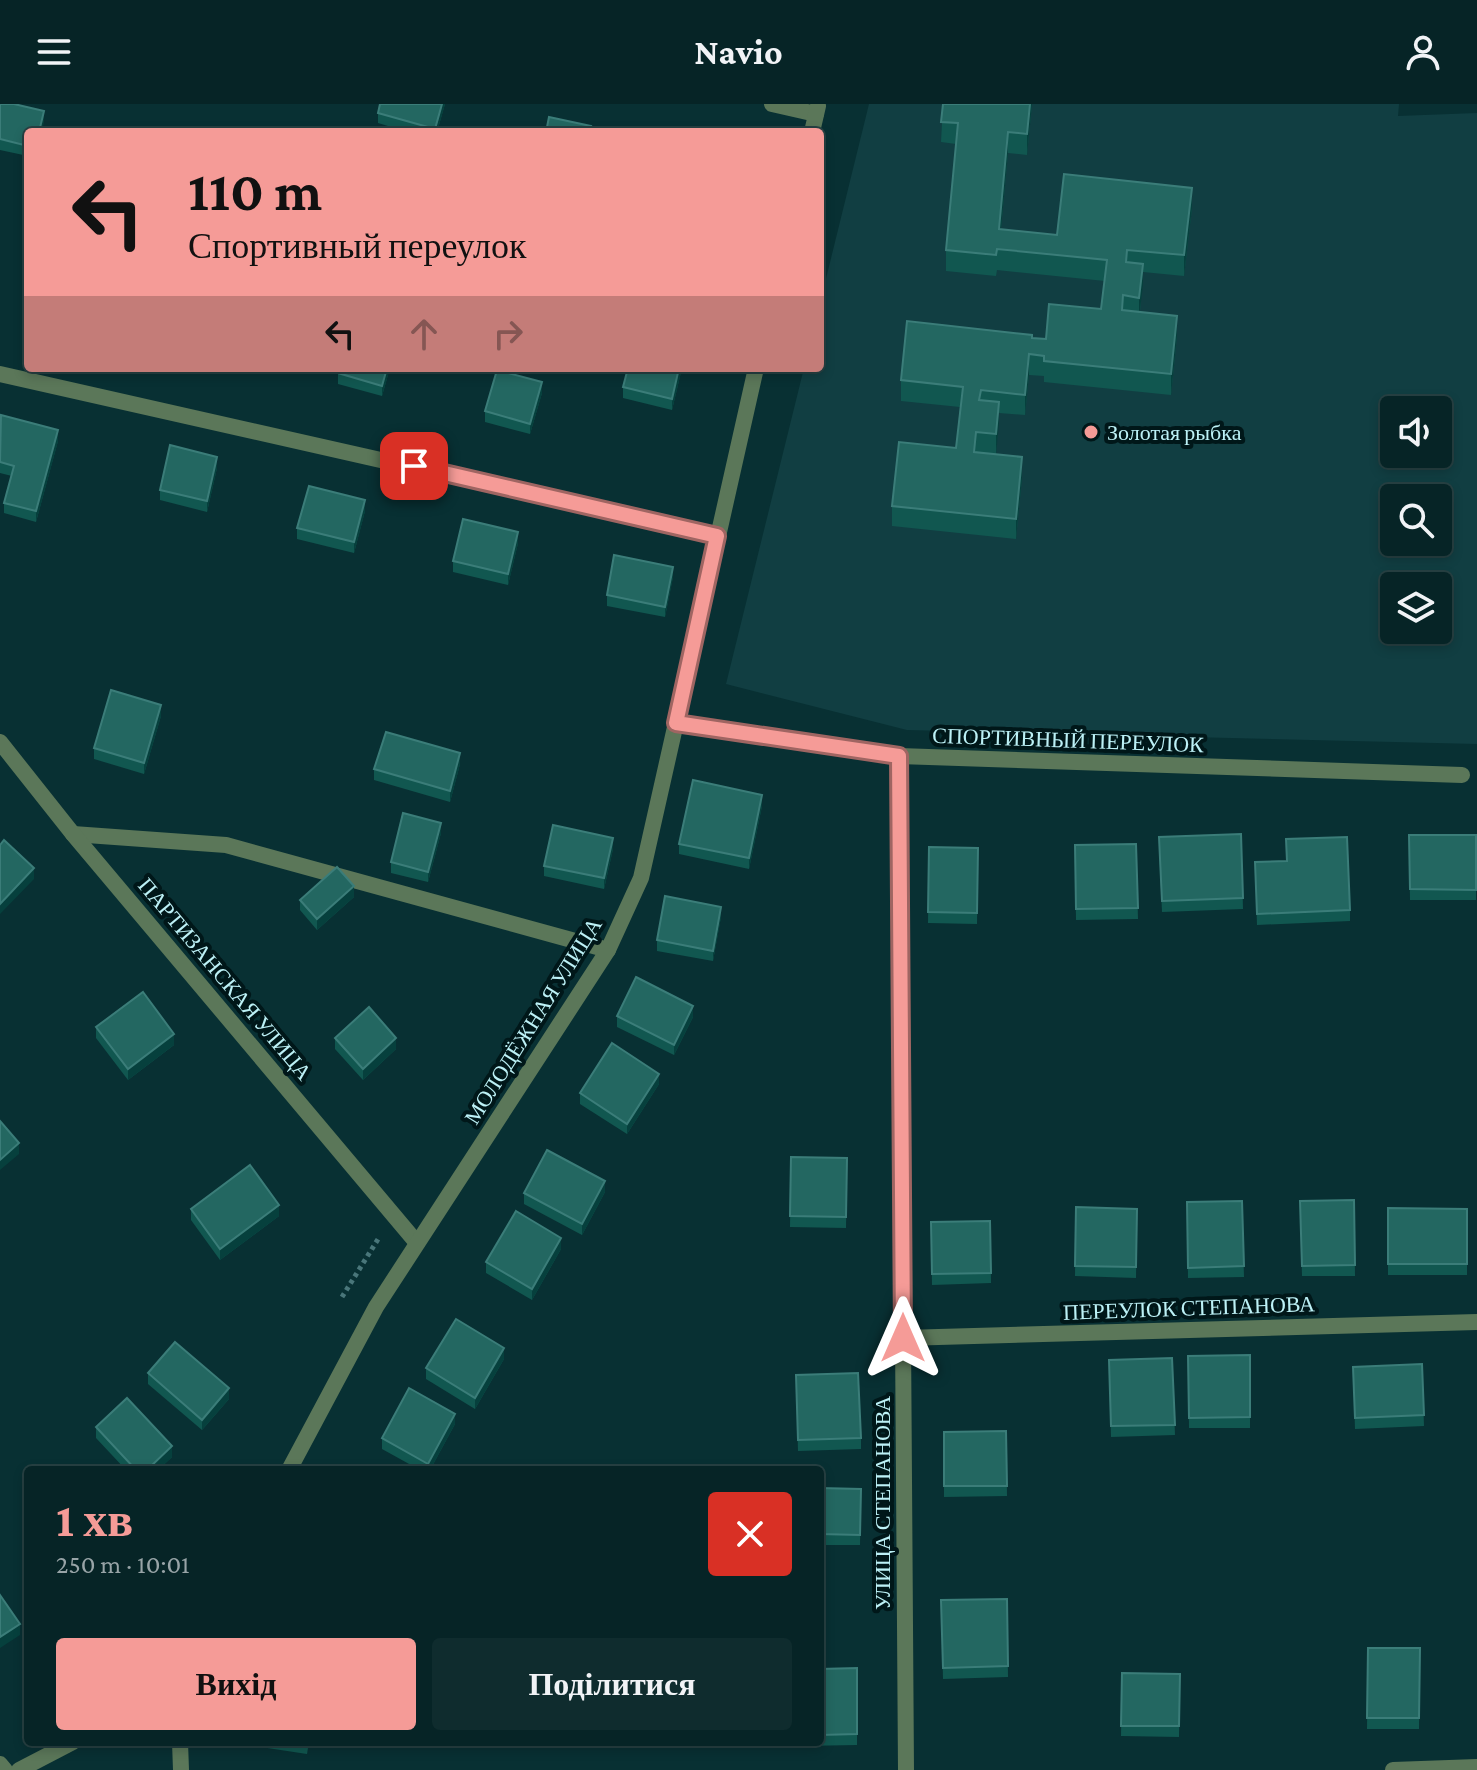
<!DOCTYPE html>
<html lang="uk">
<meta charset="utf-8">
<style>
:root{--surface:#062426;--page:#0f2c2e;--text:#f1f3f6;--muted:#98a4a7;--line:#274143;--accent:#f59b97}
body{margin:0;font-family:"Crimson Pro",serif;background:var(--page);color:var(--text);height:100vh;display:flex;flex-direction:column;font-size:30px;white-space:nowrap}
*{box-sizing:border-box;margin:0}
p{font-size:26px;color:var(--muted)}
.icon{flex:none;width:44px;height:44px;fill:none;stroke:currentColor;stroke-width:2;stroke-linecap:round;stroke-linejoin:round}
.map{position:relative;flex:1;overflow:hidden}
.sheet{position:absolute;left:24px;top:1362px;width:800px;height:280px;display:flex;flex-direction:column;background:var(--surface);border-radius:8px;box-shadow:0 4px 12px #0003,0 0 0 2px var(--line)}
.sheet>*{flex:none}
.top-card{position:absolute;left:24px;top:24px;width:800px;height:244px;border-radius:8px;box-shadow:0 4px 12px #0003,0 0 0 2px var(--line);background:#f59b97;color:#111;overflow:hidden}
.buttons{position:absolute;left:1380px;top:292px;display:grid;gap:16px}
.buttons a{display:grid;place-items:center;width:72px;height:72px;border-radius:8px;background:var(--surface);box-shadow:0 4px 12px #0003,0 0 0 2px var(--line);font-size:40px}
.pin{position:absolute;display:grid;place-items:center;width:68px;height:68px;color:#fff;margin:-34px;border-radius:16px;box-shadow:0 4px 12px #0006}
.me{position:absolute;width:88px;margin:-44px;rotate:0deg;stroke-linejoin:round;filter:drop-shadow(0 0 6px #0008)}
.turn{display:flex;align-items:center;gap:28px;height:168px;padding:0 32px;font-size:36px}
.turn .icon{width:104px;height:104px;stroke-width:2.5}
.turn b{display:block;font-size:56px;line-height:68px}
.lanes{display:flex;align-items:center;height:76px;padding:0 32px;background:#0003;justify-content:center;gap:40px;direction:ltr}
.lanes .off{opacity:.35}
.round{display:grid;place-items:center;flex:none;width:84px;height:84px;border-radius:8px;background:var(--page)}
.overview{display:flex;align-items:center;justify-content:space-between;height:136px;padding:0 32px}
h1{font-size:48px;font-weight:700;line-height:60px;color:var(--accent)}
.button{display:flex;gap:16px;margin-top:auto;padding:16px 32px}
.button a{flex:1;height:92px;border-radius:8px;background:var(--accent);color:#111;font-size:32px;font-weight:700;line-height:92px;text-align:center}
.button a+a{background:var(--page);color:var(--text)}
header{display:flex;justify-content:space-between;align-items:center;height:104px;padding:0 32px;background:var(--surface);font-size:36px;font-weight:700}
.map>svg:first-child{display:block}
</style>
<header><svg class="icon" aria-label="menu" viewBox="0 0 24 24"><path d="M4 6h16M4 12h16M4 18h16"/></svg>Navio<svg class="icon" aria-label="person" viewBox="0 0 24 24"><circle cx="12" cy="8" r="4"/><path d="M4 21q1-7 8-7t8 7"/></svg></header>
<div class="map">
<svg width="1477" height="1666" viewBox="0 0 1477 1666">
<rect width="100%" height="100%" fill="#083033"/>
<path fill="#113e42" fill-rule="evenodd" d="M869,0H1399L1398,12L1477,9V640L907,626L726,580L804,264H820V199ZM1394,306H1438V350H1394ZM1394,394H1438V438H1394ZM1394,482H1438V526H1394Z"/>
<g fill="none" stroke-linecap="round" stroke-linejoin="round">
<polyline stroke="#49767a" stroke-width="5" stroke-dasharray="4 4" stroke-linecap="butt" points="342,1193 380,1132"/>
<polyline stroke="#5b7759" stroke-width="16" points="73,730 226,741 608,846"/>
<g stroke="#5b7759" stroke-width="16">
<polyline points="772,0 816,10"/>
<polyline points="812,28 818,2"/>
<polyline points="0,270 717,432"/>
<polyline points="676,619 899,652 1462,671"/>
<polyline points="0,638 73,730 417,1139"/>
<polyline points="899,652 906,1666"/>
<polyline points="903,1234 1477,1218"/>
<polyline points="289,1366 376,1203 608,846 641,774 756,264"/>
<polyline points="180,1638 181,1666"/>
<polyline points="0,1660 5,1666"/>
<polyline points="19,1666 73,1638"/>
<polyline points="1393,1666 1477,1663"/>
</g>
</g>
<g fill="#115750">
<polygon points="0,0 44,18 28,28 28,52 0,46"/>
<polygon points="380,0 445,0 437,28 408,28 378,19 378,9"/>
<polygon points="943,0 1032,0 1027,51 1008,49 1001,125 1057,131 1192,104 1184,172 1143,168 1140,208 1177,232 1171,291 1044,278 1044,272 1029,271 1025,311 999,309 996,350 1022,374 1016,435 892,422 892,402 956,344 960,303 901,297 901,276 1032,234 1046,235 1101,205 1105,177 997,166 996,172 946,167 946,146 956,40 941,38"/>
<polygon points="390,264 382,292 338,280 338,269"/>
<polygon points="682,264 672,306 623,294 623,283"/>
<polygon points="542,289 530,330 485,318 485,307"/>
<polygon points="0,314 58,337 36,418 4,409 4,399 12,372 0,369"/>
<polygon points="217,364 207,408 160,396 160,386"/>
<polygon points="365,407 354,449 297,435 297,424"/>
<polygon points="518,439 508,481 453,468 453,457"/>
<polygon points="673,473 665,513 607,502 607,491"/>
<polygon points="161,612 144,670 94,655 94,644"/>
<polygon points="460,660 450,698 374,676 374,665"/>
<polygon points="762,702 749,765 679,750 679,740"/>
<polygon points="441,729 428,778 391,769 391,758"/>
<polygon points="1241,730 1243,805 1162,808 1159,744"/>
<polygon points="1409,731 1476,731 1476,796 1410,796"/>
<polygon points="1136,740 1138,815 1076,816 1075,741"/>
<polygon points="929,743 978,744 977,820 928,819"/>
<polygon points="613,745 604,785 544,772 544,762"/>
<polygon points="1255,758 1350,806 1350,817 1257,821"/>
<polygon points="354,793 317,826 300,806 300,796"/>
<polygon points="721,813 713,857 657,847 657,836"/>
<polygon points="617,912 693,913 674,951 617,923"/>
<polygon points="96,923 174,941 128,976 96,934"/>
<polygon points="335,934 396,945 363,976 335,945"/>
<polygon points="659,980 627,1030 580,1000 580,989"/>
<polygon points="791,1053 847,1054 846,1124 790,1123"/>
<polygon points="605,1088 582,1131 524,1100 524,1089"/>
<polygon points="1354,1096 1355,1172 1302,1172 1300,1097"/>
<polygon points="1242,1097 1244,1173 1188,1174 1187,1098"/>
<polygon points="1076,1103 1137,1105 1136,1174 1075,1172"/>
<polygon points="1388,1104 1467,1105 1467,1171 1388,1171"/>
<polygon points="191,1105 279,1112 220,1156 191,1116"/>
<polygon points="990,1117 991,1179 932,1181 931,1118"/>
<polygon points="561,1145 532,1196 486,1169 486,1158"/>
<polygon points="1250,1251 1250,1324 1189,1324 1188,1252"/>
<polygon points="1172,1254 1175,1331 1111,1333 1109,1256"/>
<polygon points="504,1255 475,1305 426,1275 426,1264"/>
<polygon points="1422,1260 1424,1322 1355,1325 1353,1263"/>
<polygon points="148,1269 229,1295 202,1326 148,1280"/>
<polygon points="796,1271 861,1334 861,1345 798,1347"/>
<polygon points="455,1320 430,1366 420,1366 382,1345 382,1334"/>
<polygon points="96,1323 172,1353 158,1366 126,1366 96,1334"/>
<polygon points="1006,1327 1007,1392 944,1393 944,1328"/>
<polygon points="820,1384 861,1385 860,1441 820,1441"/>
<polygon points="1007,1495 1008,1573 943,1575 941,1496"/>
<polygon points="1368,1544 1420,1544 1419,1625 1367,1625"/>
<polygon points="857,1564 857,1641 802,1642 802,1638 820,1638 820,1565"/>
<polygon points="1122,1569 1180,1570 1179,1633 1121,1632"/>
<polygon points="248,1638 309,1638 307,1650 248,1641"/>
<polygon points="558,1638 630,1638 630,1639 558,1642"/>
<rect x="686" y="1638" width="69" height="2"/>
</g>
<g fill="#06403d">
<polygon points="442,0 445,0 437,28 435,28"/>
<polygon points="1030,0 1032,0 1027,51 1027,30"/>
<polygon points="44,7 44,18 42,28 39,28"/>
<polygon points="1008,28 1008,49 999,146 999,125"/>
<polygon points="1192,84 1192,104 1184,172 1184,151"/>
<polygon points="1143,160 1143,181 1139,214 1139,194"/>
<polygon points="1177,212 1177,232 1171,291 1171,270"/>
<polygon points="1029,250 1029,271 1025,311 1025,291"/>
<polygon points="387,264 390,264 382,292 382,282"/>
<polygon points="679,264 682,264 672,306 672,295"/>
<polygon points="542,278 542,289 530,330 530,320"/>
<polygon points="999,298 999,319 996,351 996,330"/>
<polygon points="58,326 58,337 36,418 36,407"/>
<polygon points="217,353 217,364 207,408 207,397"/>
<polygon points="1022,353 1022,374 1016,435 1016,415"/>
<polygon points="365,396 365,407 354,449 354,438"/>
<polygon points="518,428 518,439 508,481 508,470"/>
<polygon points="673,463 673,473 665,513 665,503"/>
<polygon points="161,601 161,612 144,670 144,659"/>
<polygon points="460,649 460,660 450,698 450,687"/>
<polygon points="762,691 762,702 749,765 749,754"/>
<polygon points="441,719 441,729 428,778 428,768"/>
<polygon points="613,734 613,745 604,785 604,774"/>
<polygon points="34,764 34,775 0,810 0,800"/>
<polygon points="354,782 354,793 317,826 317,815"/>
<polygon points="721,803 721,813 713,857 713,847"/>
<polygon points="693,902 693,913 674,951 674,941"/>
<polygon points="174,930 174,941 128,976 128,965"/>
<polygon points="396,934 396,945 363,976 363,965"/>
<polygon points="659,970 659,980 627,1030 627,1020"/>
<polygon points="19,1039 19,1050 0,1066 0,1056"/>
<polygon points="605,1077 605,1088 582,1131 582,1120"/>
<polygon points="279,1101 279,1112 220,1156 220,1145"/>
<polygon points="561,1134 561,1145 532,1196 532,1185"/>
<polygon points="504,1244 504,1255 475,1305 475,1294"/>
<polygon points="229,1284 229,1295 202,1326 202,1316"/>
<polygon points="455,1310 455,1320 430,1366 428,1366 428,1360"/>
<polygon points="172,1342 172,1353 158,1366 147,1366"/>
<polygon points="20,1520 20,1531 0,1544 0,1533"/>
</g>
<g fill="#236761" stroke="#3b7d79" stroke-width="2">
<polygon points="0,0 14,0 44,7 39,28 28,28 28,42 0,35"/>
<polygon points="380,0 442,0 435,25 378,9"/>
<polygon points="943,0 1030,0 1027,30 1008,28 999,125 1057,131 1064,70 1192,84 1184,151 1127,146 1126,158 1143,160 1139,194 1123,191 1122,206 1177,212 1171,270 1044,257 1044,252 1029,250 1025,291 981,286 979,296 999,298 996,330 976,328 974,348 1022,353 1016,415 892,402 899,338 956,344 963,283 901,276 907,217 1032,231 1032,234 1046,235 1049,200 1101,205 1107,156 997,145 996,151 946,146 958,19 941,18"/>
<polygon points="549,13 591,22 589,28 546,28"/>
<polygon points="340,264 387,264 382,282 338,269"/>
<polygon points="628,264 679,264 672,295 623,283"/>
<polygon points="497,266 542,278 530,320 485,307"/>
<polygon points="1,311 58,326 36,407 4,399 14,362 0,358"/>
<polygon points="170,341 217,353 207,397 160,386"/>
<polygon points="309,382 365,396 354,438 297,424"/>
<polygon points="463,415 518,428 508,470 453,457"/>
<polygon points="614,451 673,463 665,503 607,491"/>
<polygon points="111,586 161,601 144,659 94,644"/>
<polygon points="386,628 460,649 450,687 374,665"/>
<polygon points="693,676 762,691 749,754 679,740"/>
<polygon points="403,709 441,719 428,768 391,758"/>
<polygon points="553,721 613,734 604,774 544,762"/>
<polygon points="1241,730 1243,794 1162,797 1159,733"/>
<polygon points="1409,731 1476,731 1476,786 1410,785"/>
<polygon points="1347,733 1350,806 1257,810 1255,758 1287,757 1286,735"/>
<polygon points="4,736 34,764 0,800 0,741"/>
<polygon points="1136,740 1138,804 1076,805 1075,741"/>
<polygon points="929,743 978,744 977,809 928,808"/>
<polygon points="337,763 354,782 317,815 300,796"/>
<polygon points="665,792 721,803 713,847 657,836"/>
<polygon points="636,873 693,902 674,941 617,912"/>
<polygon points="143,888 174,930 128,965 96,923"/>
<polygon points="369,903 396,934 363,965 335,934"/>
<polygon points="612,939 659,970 627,1020 580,989"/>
<polygon points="0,1017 19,1039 0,1056"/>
<polygon points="547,1046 605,1077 582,1120 524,1089"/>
<polygon points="791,1053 847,1054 846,1113 790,1112"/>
<polygon points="250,1061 279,1101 220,1145 191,1105"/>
<polygon points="1354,1096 1355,1161 1302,1162 1300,1097"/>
<polygon points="1242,1097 1244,1162 1188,1164 1187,1098"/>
<polygon points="1076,1103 1137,1105 1136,1163 1075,1162"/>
<polygon points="1388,1104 1467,1105 1467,1160 1388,1160"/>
<polygon points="516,1107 561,1134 532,1185 486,1158"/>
<polygon points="990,1117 991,1169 932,1170 931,1118"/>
<polygon points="456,1215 504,1244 475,1294 426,1264"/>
<polygon points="175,1238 229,1284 202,1316 148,1269"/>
<polygon points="1250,1251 1250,1313 1189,1314 1188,1252"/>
<polygon points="1172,1254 1175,1321 1111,1322 1109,1256"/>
<polygon points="1422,1260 1424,1311 1355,1314 1353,1263"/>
<polygon points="858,1269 861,1334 798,1336 796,1271"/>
<polygon points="409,1284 455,1310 428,1360 382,1334"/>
<polygon points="127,1294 172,1342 147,1366 136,1366 96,1323"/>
<polygon points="1006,1327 1007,1382 944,1382 944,1328"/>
<polygon points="820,1384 861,1385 860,1431 820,1430"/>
<polygon points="0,1491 20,1520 0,1533"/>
<polygon points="1007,1495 1008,1562 943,1564 941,1496"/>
<polygon points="1368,1544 1420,1544 1419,1614 1367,1614"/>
<polygon points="857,1564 857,1630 820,1631 820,1565"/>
<polygon points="1122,1569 1180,1570 1179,1622 1121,1622"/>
</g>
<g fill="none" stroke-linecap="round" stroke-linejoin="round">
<g stroke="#9f6562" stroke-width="20">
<polyline id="route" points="414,362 717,432 676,619 899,652 903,1234"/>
</g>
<use href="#route" stroke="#f59b97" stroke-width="14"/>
</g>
<circle fill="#f59b97" stroke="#001719" stroke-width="3" cx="1091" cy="328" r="8"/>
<g text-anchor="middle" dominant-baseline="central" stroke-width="8" stroke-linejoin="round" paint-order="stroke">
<g font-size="22" fill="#bcf1f6" stroke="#001719" text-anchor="start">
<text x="1107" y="328">Золотая рыбка</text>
</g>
<g font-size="22" fill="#bcf1f6" stroke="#001719">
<text transform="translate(1068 636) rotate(2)">СПОРТИВНЫЙ ПЕРЕУЛОК</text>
<text transform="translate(225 875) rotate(50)">ПАРТИЗАНСКАЯ УЛИЦА</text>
<text transform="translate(533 917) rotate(-58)">МОЛОДЁЖНАЯ УЛИЦА</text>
<text transform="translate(1189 1204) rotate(-2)">ПЕРЕУЛОК СТЕПАНОВА</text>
<text transform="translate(882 1399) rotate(-90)">УЛИЦА СТЕПАНОВА</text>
</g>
</g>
</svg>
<div class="buttons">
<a><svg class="icon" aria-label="sound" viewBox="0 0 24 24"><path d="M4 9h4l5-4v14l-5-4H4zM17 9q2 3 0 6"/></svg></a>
<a><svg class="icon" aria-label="search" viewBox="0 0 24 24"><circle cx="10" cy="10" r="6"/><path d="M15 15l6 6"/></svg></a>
<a><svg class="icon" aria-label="layers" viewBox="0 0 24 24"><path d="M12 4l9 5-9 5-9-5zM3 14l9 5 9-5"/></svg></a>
</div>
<div class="pin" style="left:414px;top:362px;background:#d93025"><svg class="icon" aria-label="arrive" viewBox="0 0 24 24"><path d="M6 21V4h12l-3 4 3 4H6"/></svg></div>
<svg class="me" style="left:903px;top:1234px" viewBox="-20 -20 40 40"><path d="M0-17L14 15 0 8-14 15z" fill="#f59b97" stroke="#fff" stroke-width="4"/></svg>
<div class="top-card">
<div class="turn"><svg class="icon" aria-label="left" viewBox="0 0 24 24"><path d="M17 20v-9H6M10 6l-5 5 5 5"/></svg><div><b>110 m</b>Спортивный переулок</div></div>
<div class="lanes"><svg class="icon" aria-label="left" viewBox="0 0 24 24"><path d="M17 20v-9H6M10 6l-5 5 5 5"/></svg><svg class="icon off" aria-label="ahead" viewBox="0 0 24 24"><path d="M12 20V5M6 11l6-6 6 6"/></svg><svg class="icon off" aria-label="right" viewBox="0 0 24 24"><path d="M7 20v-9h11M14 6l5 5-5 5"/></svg></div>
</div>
<section class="sheet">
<div class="overview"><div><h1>1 хв</h1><p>250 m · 10:01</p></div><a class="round" style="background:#d93025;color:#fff"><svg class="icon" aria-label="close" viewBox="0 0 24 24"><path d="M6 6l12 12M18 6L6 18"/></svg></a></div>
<div class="button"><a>Вихід</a><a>Поділитися</a></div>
</section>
</div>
